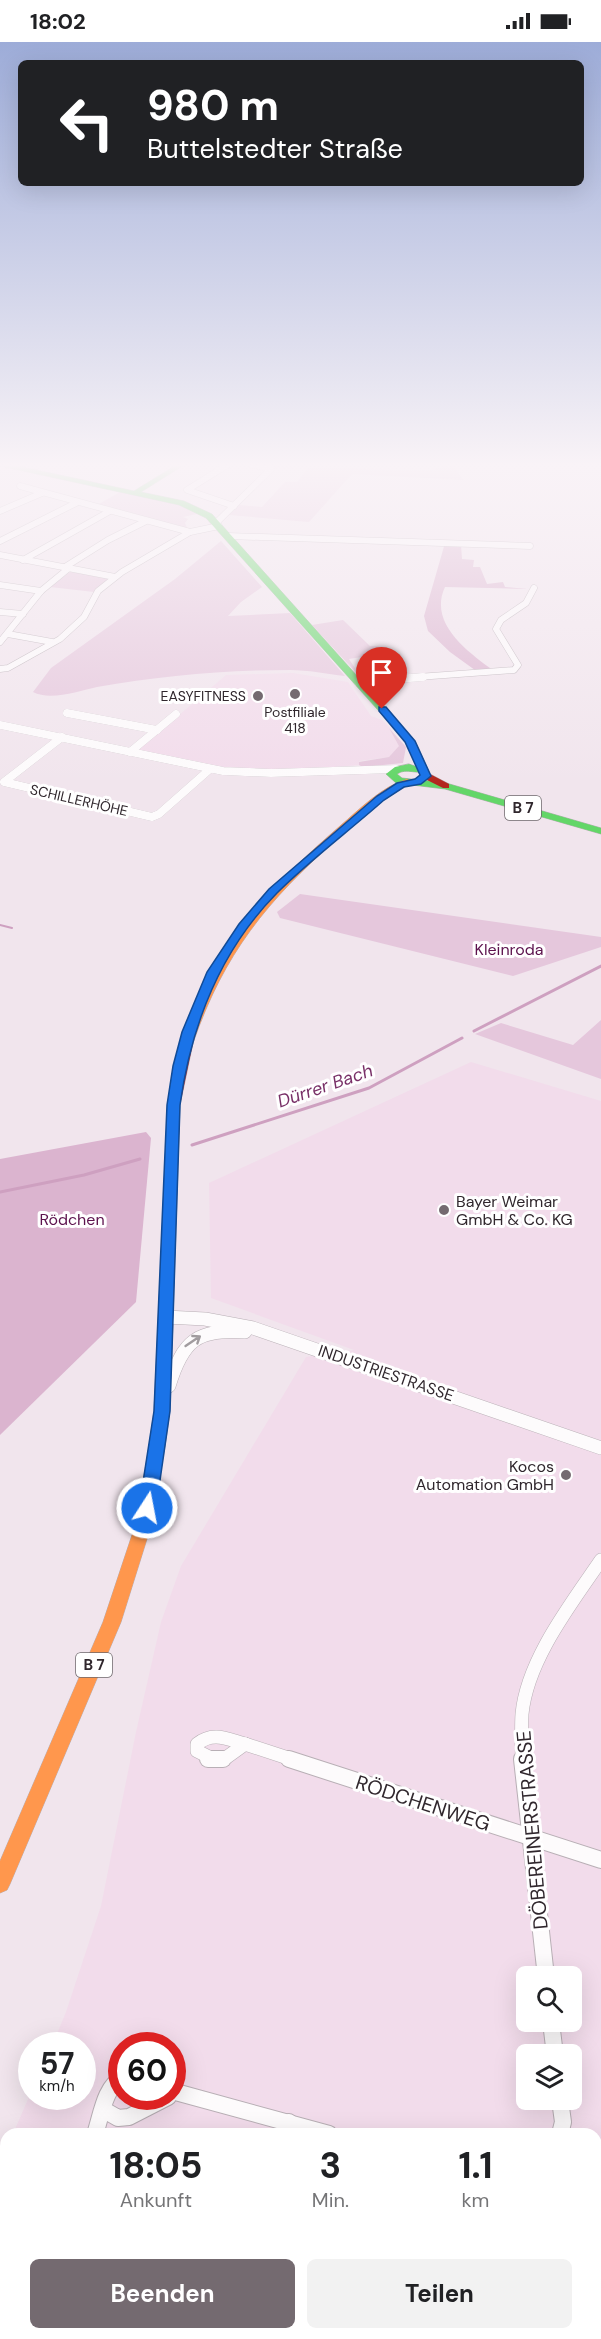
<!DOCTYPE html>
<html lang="de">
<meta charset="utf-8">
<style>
:root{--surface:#fff;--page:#f2f2f2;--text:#202124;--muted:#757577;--accent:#746a70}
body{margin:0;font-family:"DM Sans",sans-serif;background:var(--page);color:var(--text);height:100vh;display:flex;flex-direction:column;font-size:22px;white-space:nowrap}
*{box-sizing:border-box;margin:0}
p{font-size:20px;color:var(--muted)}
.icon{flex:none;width:33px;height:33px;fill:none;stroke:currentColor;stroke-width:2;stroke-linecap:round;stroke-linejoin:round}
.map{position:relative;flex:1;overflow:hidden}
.panel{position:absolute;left:0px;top:2086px;width:602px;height:212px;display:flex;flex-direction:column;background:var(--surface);border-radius:18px 18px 0 0;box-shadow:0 6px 24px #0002}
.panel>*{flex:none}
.top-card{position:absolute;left:18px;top:18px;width:566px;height:126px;border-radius:9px;box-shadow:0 6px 24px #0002;background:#202124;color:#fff;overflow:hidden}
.tools{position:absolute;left:516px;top:1924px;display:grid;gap:12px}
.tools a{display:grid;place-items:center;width:66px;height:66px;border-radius:9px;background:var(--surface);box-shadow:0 6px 24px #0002;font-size:30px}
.speed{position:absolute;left:18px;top:1990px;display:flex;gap:12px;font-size:30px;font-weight:700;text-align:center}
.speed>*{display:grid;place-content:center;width:78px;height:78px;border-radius:50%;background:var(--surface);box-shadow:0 6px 24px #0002;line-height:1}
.speed small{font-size:15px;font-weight:400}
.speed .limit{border:9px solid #d22;background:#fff;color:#111}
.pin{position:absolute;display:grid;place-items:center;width:51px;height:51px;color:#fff;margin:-62px -26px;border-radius:50% 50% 50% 0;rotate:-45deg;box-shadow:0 0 6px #0007}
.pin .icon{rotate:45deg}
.me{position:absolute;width:66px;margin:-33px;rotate:11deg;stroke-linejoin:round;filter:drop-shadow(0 0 4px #0008)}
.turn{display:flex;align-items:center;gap:21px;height:126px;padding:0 30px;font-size:27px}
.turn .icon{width:78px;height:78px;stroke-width:2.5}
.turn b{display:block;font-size:42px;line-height:51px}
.eta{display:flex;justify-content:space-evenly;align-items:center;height:102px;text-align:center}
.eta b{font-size:36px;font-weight:700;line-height:42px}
.button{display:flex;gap:12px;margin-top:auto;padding:12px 30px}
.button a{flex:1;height:69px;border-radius:9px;background:var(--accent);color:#fff;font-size:24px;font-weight:700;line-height:69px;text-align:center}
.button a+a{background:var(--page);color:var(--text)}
.status{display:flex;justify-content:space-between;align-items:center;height:42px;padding:0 30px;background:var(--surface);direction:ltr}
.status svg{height:16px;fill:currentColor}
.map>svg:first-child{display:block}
</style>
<div class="status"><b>18:02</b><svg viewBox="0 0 49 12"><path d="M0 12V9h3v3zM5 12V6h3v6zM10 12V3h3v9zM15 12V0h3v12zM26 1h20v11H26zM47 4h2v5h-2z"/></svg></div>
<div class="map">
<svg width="601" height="2297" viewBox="0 0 601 2297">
<rect width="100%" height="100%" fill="#f1e5ed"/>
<g fill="#f2dceb" fill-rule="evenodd">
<polygon points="293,631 348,640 371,674 382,678 390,686 400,704 389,715 359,719 359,723 282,729 227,727 138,708 226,633"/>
<path d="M471,1020L601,1059V2297H0V2123L6,2109V2292H596V2092H13L31,2050L32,2055H82V2004H52L66,1970L101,1864L136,1690L161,1580L181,1524L306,1315L354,1308L211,1256L209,1141ZM526,1935H572V1980H526ZM122,2004H172V2055H122ZM526,2013H572V2058H526Z"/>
</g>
<g fill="#e5c7dc">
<polygon points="279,420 278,423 281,425 404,428 432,428 440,426 440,420 451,420 463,438 352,432 309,480 229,473 239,463 262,465 285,440 297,440 308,426 271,426"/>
<polygon points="122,449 177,461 197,472 183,475 188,477 185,481 187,486 186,488 95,464"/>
<path d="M221,499L262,545L241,560L228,574L290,571L345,634C327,632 308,628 290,628C226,628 160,634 97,645C79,649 50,659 33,650L51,626L175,537Z"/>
<polygon points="70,530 109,536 94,550 50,545"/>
<polygon points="343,578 370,604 386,605 392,610 349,617 362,637 312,583"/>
<polygon points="389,686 406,705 403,721 363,725 359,723 359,720 389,715 399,704"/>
<polygon points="300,852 601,895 601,905 513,934 280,876 277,870"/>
<polygon points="601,978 601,1037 475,992 501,981 573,1003"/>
</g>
<g fill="#dbb4cf">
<path d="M445,501L461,502L462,517L474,518L473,525H480L487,542L503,540L505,545L528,547L445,545C428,581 468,610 493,628L479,631L450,610L428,589L424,574Z"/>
<polygon points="146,1090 151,1096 136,1260 0,1393 0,1117"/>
</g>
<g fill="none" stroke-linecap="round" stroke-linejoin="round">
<polyline stroke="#cea0c0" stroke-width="2" points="0,883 12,886"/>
<g stroke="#cea0c0" stroke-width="3">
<polyline points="474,989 601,924"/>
<polyline points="192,1103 369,1046 462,996"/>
<polyline points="0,1150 84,1133 140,1117"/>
</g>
<g stroke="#b8afb5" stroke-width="7">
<g id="street-far3">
<polyline points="232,420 187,448 234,464"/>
<polyline points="20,444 190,490"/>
<polyline points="0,469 42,451"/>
<polyline points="216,481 271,427 242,420"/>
<polyline points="228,494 530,504"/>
<polyline points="0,499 76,461"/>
<polyline points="0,513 115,535"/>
<polyline points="23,518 110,469"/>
<polyline points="65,525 108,498 146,479"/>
<polyline points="0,543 41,549"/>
<polyline points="0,570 23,572"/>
<polyline points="8,592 52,600"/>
<polyline points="0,600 41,549 69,526"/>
<polyline points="0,627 8,626 60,597 84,575 98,549 122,530 190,490 219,484"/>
<polyline points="404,636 514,628 518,623 496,587 501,578 526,561 534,546"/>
</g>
</g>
<g stroke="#b8afb5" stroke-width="8">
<g id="street-far2">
<polyline points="358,640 423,635"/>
<polyline points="67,671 157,688"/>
<polyline points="0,683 223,729 271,731 396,727"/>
<polyline points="62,695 4,740 152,775 159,772 210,727"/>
<polyline points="130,710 176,672"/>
</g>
</g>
<g stroke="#b8afb5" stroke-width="14">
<g id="street-far1">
<polyline points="166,1275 205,1277 253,1286 601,1406"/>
<path d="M169,1344C183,1298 197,1287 245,1290"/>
<polyline points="245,1702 294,1718"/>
<path d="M215,1718L197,1709V1702C213,1689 227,1697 245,1702"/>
<polyline points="217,1718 227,1715 245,1702"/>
<path d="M522,1718C522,1703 521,1687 522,1672C527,1618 571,1562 601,1518"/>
</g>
</g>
<g stroke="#b8afb5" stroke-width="18">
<g id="street">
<polyline points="208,1717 223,1717"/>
<polyline points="289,1717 601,1818"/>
<polyline points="522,1717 546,1935"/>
<polyline points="551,1980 555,2013"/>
<polyline points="172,2049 329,2092"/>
<polyline points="560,2058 563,2080 560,2092"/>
<polyline points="104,2068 118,2076 129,2075 168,2055"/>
<path d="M95,2092C101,2075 105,2043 122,2037"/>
<polyline points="285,2092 289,2080"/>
<polyline points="21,2297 23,2292"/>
<polyline points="224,2297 226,2292"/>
<polyline points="425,2297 426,2292"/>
</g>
</g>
<g stroke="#b8afb5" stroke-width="1">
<g id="fast">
<polygon points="0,420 134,449 181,420 189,420 141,450 184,459 212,472 393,674 385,676 206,476 179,463 0,424"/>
<path d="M409,722L426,728C418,734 407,725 397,732L402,736L446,741L601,786V792L445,747L396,741L386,732L395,725Z"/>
</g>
</g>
<g stroke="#b8afb5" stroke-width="1">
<g id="slow">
<path d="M407,737L412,740L410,742C383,756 360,777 337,797C267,859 224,911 193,1001L191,1004H183L181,1001C215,903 263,851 340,784C360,767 381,745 407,737Z"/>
<polygon points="157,1398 163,1400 165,1404 152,1481 121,1580 10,1842 7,1848 0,1851 0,1819 103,1580 136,1481 149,1404 151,1400"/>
</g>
</g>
<g stroke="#b8afb5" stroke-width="1">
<g id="jam">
<polygon points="385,672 391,672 415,699 430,732 449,742 449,746 443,746 423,736 406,700 385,676"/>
<polygon points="187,997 193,1001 180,1063 170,1369 165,1404 163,1408 157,1410 151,1408 149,1404 154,1369 168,1063 181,1001"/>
</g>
</g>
<use href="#street-far3" stroke="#fdfbfc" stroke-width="6"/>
<use href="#street-far2" stroke="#fdfbfc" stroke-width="8"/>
<use href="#street-far1" stroke="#fdfbfc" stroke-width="13"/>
<use href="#street" stroke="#fdfbfc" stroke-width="16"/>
<use href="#fast" fill="#63d668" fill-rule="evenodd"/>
<use href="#slow" fill="#ff974d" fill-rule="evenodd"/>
<use href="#jam" fill="#b3261e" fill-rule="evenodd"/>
</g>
<defs><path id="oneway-shaft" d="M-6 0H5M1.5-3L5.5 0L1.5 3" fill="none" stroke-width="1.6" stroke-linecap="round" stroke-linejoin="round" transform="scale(1.5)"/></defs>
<use stroke="#a19c9f" href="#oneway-shaft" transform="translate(193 1299) rotate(-34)"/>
<linearGradient id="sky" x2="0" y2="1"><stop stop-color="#9dacd8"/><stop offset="0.57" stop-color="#f9f3f7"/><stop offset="1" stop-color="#f9f3f7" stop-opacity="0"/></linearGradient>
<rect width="601" height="742" fill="url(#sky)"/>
<path fill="#1a73e8" stroke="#114b97" stroke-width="1.5" d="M379,665H386L415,699L431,734L421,742L404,745L384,758C349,789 310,818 277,851C220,909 191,984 180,1063L170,1369L156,1466L153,1470L147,1472L142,1470L139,1466L154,1369L167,1063L173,1024L182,990L207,930L239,882L269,847L377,754L397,741L415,737L420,733L405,700L379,669Z"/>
<g fill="#746a70" stroke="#fff" stroke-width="2">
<circle cx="295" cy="652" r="6"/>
<circle cx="258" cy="654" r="6"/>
<circle cx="444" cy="1168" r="6"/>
<circle cx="566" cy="1433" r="6"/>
</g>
<g text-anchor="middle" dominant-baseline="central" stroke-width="6" stroke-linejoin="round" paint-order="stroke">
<g font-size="14" fill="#30272d" stroke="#fff" text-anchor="end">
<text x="246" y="654">EASYFITNESS</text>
<text x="295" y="670" text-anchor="middle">Postfiliale<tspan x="295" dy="16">418</tspan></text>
</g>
<g font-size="14" fill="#30272d" stroke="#fff">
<text transform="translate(79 758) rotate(13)">SCHILLERHÖHE</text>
</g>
<g fill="#fff" stroke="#6e686c" stroke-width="1.5">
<rect x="505" y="754" width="36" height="24" rx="4.5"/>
<rect x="76" y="1611" width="36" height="24" rx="4.5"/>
</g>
<g font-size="15" font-weight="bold" fill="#30272d">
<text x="523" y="766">B 7</text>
<text x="94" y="1623">B 7</text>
</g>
<g font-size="16" fill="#5c124d" stroke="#fff">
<text x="509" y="907">Kleinroda</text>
<text x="72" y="1177">Rödchen</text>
</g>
<g font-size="16" fill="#30272d" stroke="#fff" text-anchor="start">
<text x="456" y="1159">Bayer Weimar<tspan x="456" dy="18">GmbH &amp; Co. KG</tspan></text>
<text x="554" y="1424" text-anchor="end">Kocos<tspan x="554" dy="18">Automation GmbH</tspan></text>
</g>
<g font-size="16" fill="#30272d" stroke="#fff">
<text transform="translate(386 1331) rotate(19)">INDUSTRIESTRASSE</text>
</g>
<g font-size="18" font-style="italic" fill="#782f67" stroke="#fff">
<text transform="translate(325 1044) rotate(-19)">Dürrer Bach</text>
</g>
<g font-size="20" fill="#30272d" stroke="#fff">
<text transform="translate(423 1761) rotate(18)">RÖDCHENWEG</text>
<text transform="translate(532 1788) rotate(-95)">DÖBEREINERSTRASSE</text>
</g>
</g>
</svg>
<div class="tools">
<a><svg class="icon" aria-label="search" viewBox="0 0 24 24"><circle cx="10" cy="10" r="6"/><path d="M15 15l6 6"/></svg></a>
<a><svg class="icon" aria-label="layers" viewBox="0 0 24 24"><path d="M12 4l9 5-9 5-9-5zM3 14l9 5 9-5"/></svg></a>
</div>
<div class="speed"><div>57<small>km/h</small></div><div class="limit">60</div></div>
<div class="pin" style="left:382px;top:667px;background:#d93025"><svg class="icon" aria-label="arrive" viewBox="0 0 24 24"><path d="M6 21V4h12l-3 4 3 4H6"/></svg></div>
<svg class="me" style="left:147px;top:1466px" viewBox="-20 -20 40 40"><circle r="17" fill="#1a73e8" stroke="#fff" stroke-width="3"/><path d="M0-11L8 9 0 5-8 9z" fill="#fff"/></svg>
<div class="top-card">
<div class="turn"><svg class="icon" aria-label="left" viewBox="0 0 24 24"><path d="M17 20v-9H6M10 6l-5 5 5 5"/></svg><div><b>980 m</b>Buttelstedter Straße</div></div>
</div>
<section class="panel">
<div class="eta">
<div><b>18:05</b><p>Ankunft</p></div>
<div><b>3</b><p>Min.</p></div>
<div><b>1.1</b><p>km</p></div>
</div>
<div class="button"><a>Beenden</a><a>Teilen</a></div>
</section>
</div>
